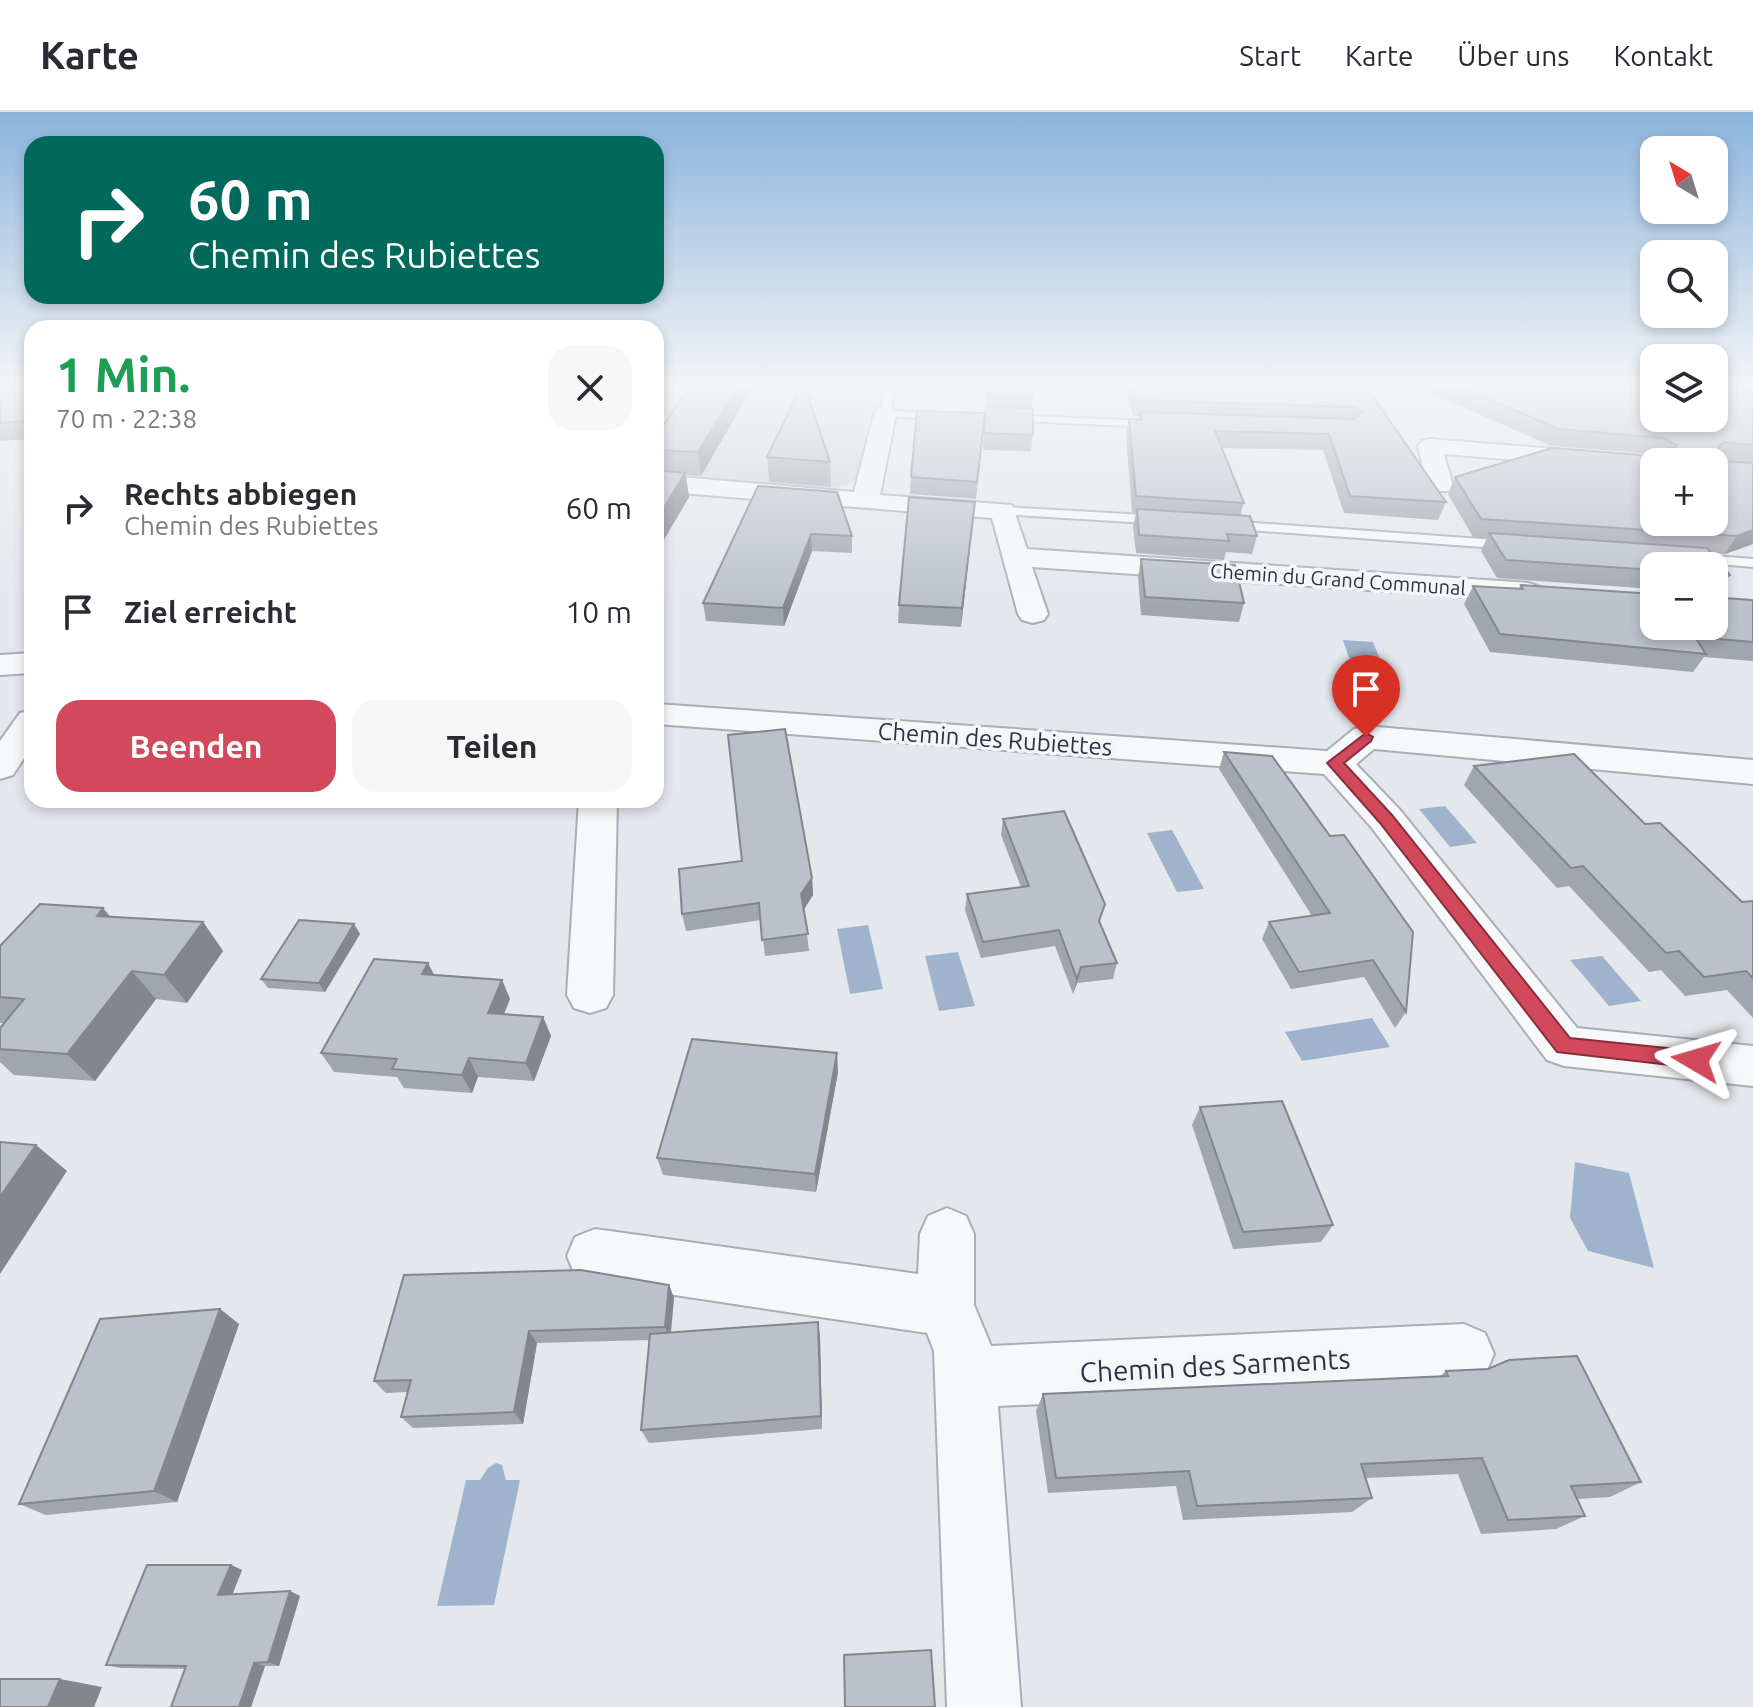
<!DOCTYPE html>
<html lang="de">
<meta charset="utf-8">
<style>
:root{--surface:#fff;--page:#f7f7f7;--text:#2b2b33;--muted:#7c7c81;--line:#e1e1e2;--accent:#d1495b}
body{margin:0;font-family:Ubuntu,sans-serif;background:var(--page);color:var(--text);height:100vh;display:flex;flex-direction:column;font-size:30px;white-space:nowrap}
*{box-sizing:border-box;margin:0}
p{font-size:26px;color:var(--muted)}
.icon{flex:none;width:44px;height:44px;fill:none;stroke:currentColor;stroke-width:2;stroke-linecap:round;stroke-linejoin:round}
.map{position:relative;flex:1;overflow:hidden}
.drawer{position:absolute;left:24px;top:208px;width:640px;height:488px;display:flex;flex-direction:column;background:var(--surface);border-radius:24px;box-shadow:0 4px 12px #0003}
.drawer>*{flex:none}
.banner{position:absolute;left:24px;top:24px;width:640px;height:168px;border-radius:24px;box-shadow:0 4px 12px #0003;background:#00695c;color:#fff;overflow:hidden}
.needle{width:52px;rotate:322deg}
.fabs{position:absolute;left:1640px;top:24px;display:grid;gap:16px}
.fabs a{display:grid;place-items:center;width:88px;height:88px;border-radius:16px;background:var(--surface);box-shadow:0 4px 12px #0003;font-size:40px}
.pin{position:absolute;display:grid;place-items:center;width:68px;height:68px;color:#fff;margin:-82px -34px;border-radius:50% 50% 50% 0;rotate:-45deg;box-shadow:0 0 8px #0007}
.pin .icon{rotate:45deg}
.me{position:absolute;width:88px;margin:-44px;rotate:277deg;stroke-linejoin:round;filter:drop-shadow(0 0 6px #0008)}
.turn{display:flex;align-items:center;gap:28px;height:168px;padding:0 32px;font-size:36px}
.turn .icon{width:104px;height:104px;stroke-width:2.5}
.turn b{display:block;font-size:56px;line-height:68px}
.round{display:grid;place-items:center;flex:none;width:84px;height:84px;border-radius:24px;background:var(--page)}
.overview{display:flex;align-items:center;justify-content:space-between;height:136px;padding:0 32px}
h1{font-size:48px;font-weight:700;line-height:60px;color:#1e9e55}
.action{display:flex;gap:16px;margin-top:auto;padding:16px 32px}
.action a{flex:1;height:92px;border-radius:24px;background:var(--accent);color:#fff;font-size:32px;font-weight:700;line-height:92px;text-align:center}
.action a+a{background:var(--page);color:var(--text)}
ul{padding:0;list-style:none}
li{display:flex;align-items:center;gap:24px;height:104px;padding:0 32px}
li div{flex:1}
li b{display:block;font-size:30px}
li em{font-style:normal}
header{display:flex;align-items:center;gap:48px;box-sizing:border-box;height:112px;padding:0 40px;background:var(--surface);border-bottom:2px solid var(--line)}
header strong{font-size:38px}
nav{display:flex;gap:44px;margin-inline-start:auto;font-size:28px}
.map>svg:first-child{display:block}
</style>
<header>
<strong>Karte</strong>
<nav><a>Start</a><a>Karte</a><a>Über uns</a><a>Kontakt</a></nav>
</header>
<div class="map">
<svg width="1753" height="1595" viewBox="0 0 1753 1595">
<rect width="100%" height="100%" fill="#e4e7ec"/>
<polygon fill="#d2d6de" points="656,273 875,273 859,362 852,371 834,376 656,364"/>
<g fill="#9fb4cc">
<polygon points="1343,528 1373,530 1387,565 1355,563"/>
<polygon points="1445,694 1477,731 1450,735 1419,697"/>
<polygon points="1172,718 1204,777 1177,780 1147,721"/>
<polygon points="868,813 883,877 850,882 837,817"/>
<polygon points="958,840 975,894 939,899 925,844"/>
<polygon points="1602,844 1641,889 1609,894 1570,848"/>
<polygon points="1372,906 1390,935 1302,949 1285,920"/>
<polygon points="1575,1050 1629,1061 1654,1156 1588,1139 1570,1106"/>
<polygon points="496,1351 502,1353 506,1368 520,1368 494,1493 437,1494 466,1368 480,1368 488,1356"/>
</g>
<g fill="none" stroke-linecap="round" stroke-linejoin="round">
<g stroke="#a9aeb7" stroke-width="4">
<g id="service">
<polygon points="884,273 894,273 891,299 941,301 946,304 941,307 881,304"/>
<polygon points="1005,303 1153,309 1158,312 1153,315 1001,308 1001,304"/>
<polygon points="1003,395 1163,404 1169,408 1163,412 999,402 997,399"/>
<polygon points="1226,409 1510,429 1517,433 1510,437 1221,416 1221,410"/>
<polygon points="1689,442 1753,447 1753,455 1684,449 1684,443"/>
</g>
</g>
<g stroke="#a9aeb7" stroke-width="4">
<g id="minor">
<polygon points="885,295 893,297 896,302 880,383 1012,393 1027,437 1528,471 1538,474 1543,480 1538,486 1528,489 1032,455 1048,502 1044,508 1033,511 1022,508 1018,502 992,406 656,379 656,363 854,380 874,302 877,297"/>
<polygon points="1430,327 1654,345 1665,350 1654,350 1654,359 1444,342 1453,374 1449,379 1431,379 1427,374 1418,334 1422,329"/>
<polygon points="32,541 32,561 0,563 0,543"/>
<polygon points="656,592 1327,639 1354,617 1366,614 1753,648 1753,672 1374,637 1356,652 1400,698 1577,916 1753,934 1753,974 1564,954 1547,948 1372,716 1324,662 656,612"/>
<polygon points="32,598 32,634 13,663 0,667 0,629 20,601"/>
<polygon points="579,688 617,688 613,883 606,896 590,901 574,896 567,883"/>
<polygon points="947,1096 966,1104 974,1122 974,1193 991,1234 1464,1212 1485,1221 1494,1242 1485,1263 1464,1272 998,1294 1021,1595 947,1595 934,1239 927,1221 595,1171 575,1163 567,1144 575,1125 595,1117 918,1162 920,1122 928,1104"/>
</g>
</g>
<use href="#service" fill="#f7f8fa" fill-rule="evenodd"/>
<use href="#minor" fill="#f7f8fa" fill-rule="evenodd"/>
</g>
<g fill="#a1a5ae">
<polygon points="0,273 32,273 32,327 0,329"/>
<polygon points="691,273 701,364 686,363 689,385 656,441 656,324"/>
<polygon points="987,273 1033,285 1031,296 1033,323 1031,339 983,338"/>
<polygon points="1125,273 1365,273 1446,390 1438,408 1344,401 1323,338 1222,336 1244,391 1240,404 1257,424 1252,442 1226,440 1224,448 1136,441 1133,414 1136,401 1132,401 1126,323 1129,307 1138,307 1139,304 1133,304"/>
<polygon points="1413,273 1654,273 1745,275 1742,273 1753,273 1753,351 1722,348 1722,349 1753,351 1753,432 1725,442 1711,441 1730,463 1723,474 1724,486 1753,489 1753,549 1704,545 1693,560 1490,540 1464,492 1473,474 1519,476 1521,473 1654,514 1714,454 1654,454 1654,477 1497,466 1481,439 1487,426 1473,425 1448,382 1455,365 1660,345 1654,342 1551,334"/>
<polygon points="984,317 976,387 910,382 911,365"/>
<polygon points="767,345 830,350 831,375 769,370"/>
<polygon points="758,374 852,424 852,441 812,439 784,514 706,509 703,491"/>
<polygon points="975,390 961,515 898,511 899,493"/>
<polygon points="1141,447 1244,491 1239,510 1141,503 1138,465"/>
<polygon points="1224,640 1272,644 1406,900 1395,916 1364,865 1291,877 1262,827 1269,810 1312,804 1219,657"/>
<polygon points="1474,654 1645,712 1742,790 1753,789 1753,906 1727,878 1685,884 1661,858 1649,860 1569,774 1557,776 1464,673"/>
<polygon points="1003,707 1100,812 1117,851 1113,867 1077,871 1073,882 1055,834 981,846 965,798 967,782 1021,775 1001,723"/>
<polygon points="812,766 813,783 804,797 809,839 765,844 761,808 686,819 682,802"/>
<polygon points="111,805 203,810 223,839 187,891 156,887 95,969 14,963 0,950 0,916 4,911 0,911 0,834"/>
<polygon points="354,812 360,822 325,880 268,876 261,867"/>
<polygon points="435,863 502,868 510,887 504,902 543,905 551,924 534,969 478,965 472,981 404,976 397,965 334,960 321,941"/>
<polygon points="838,960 816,1080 663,1063 657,1046"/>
<polygon points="1200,995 1333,1113 1321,1130 1233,1137 1192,1013"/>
<polygon points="669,1173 674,1186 671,1221 818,1210 820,1225 822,1317 649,1331 641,1318 649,1228 537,1231 523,1312 413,1316 401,1305 407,1280 386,1281 374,1269"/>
<polygon points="220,1197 239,1212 177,1390 46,1403 19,1392"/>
<polygon points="1446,1259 1641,1370 1610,1385 1577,1387 1585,1404 1556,1417 1481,1422 1458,1362 1366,1366 1372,1386 1352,1400 1183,1408 1176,1374 1048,1381 1036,1299 1043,1282 1440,1264"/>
<polygon points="231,1453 242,1458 232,1483 290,1479 300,1484 279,1554 265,1554 251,1595 171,1595 185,1557 120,1556 106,1553"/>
</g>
<g fill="#83868d">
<polygon points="739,273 754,273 701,364 698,340"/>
<polygon points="32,304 32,318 27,309"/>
<polygon points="685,361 689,385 656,441 656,409"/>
<polygon points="975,390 973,408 961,515 962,496"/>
<polygon points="1753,418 1753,432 1725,442 1737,424"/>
<polygon points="811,422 812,439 784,514 783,496"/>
<polygon points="812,766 813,783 803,799 801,782"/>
<polygon points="103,796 127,824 97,804"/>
<polygon points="203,810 223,839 187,891 164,863"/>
<polygon points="354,812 360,822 325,880 319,871"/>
<polygon points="428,851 438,870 422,862"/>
<polygon points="1081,855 1077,871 1073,882 1077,867"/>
<polygon points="132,859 156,887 95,969 67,942"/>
<polygon points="502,868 510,887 496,920 488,901"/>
<polygon points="543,905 551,924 534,969 526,951"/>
<polygon points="837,941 838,960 816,1080 815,1062"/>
<polygon points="469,946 478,965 472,981 462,963"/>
<polygon points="36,1033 67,1059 0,1162 0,1085"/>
<polygon points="669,1173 674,1186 670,1227 665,1215"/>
<polygon points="220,1197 239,1212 177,1390 154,1379"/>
<polygon points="818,1210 820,1225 822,1317 821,1304"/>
<polygon points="529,1219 537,1231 523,1312 514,1300"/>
<polygon points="231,1453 242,1458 230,1488 218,1483"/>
<polygon points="290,1479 300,1484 279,1554 268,1550"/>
<polygon points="254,1551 265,1554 251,1595 239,1595"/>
<polygon points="60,1567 102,1575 94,1595 48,1595"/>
</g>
<g fill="#bbc0ca" stroke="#83868d" stroke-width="2" fill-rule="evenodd">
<polygon points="0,273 32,273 32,304 27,309 0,311"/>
<polygon points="691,273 739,273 698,340 656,338 656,324"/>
<polygon points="802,273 804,273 830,350 767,345"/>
<polygon points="987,273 1032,273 1033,285 986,283"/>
<polygon points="1132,273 1365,273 1446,390 1350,384 1329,322 1215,319 1244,391 1136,384 1129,307 1142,308 1140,300 1354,307 1363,300 1354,295 1136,288"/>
<path d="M1455,273H1654V306H1714V273H1740L1753,279V333L1724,330L1719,334L1722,349L1753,351V418L1737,424L1481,407L1455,365L1552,336L1663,345L1666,336H1675L1677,333L1663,326L1559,317ZM1654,350H1714V410H1654Z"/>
<polygon points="986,295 1033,296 1033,323 984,321"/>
<polygon points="917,299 985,301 977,370 911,365"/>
<polygon points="656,358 685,361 656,409"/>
<polygon points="758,374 837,380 852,424 811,422 783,496 703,491"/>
<polygon points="909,385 975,390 962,496 899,493"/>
<polygon points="1137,397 1250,404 1257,424 1227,422 1229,429 1139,423"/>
<polygon points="1489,421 1707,436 1730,463 1723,466 1724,486 1752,488 1753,489 1753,530 1695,525 1706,542 1500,522 1473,474 1523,477 1521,473 1654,482 1654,514 1714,514 1714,454 1654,454 1654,458 1506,448"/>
<polygon points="1141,447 1235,453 1244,491 1145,485"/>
<polygon points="785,617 812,766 801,782 808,822 762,828 759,791 682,802 679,757 742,749 728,623"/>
<polygon points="1224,640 1272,644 1330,724 1344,723 1413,820 1406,900 1373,848 1299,860 1269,810 1330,801"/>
<polygon points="1574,642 1645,712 1660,711 1742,790 1753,789 1753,866 1746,859 1704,865 1679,839 1666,841 1583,754 1571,756 1474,654"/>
<polygon points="1064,699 1105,792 1099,809 1117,851 1081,855 1077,867 1059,818 983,830 967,782 1029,774 1003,707"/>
<polygon points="40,792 103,796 97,804 203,810 164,863 132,859 67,942 0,937 0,916 24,887 0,885 0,834"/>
<polygon points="299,808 354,812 319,871 261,867"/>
<polygon points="374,847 428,851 422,862 502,868 488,901 543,905 526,951 469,946 462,963 392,957 397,947 321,941"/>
<polygon points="692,927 837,941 815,1062 657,1046"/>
<polygon points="1282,989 1333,1113 1243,1120 1200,995"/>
<polygon points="0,1030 36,1033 0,1085"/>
<polygon points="581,1158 669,1173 665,1215 529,1219 514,1300 401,1305 411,1268 374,1269 404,1163"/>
<polygon points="220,1197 154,1379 19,1392 100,1207"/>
<polygon points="818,1210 821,1304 641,1318 650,1222"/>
<polygon points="1577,1244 1641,1370 1571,1374 1585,1404 1508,1408 1482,1346 1361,1352 1372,1386 1197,1394 1189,1359 1056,1366 1043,1282 1448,1264 1446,1259 1488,1257 1509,1248"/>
<polygon points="147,1453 231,1453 218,1483 290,1479 268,1550 254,1551 239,1595 171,1595 186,1554 106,1553"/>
<polygon points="931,1538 935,1595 845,1595 844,1543"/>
<polygon points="0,1567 60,1567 48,1595 0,1595"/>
</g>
<linearGradient id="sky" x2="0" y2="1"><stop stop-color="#8bb4dd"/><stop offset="0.55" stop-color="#f3f4f6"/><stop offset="1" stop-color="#f3f4f6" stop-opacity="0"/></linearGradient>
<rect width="1753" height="496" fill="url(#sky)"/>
<polygon fill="#d1495b" stroke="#882f3b" stroke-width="2" points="1366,621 1373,625 1371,629 1344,651 1392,703 1570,926 1696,939 1703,942 1706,948 1703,954 1696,956 1557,940 1380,711 1327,651"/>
<g text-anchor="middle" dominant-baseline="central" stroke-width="7" stroke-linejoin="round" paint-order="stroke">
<g font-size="20" fill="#2b3445" stroke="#f4f6f9">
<text transform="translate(1338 467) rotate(4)">Chemin du Grand Communal</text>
</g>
<g font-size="24" fill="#2b3445" stroke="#f4f6f9">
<text transform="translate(995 627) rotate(4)">Chemin des Rubiettes</text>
</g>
<g font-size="28" fill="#2b3445" stroke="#f4f6f9">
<text transform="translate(1215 1253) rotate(-3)">Chemin des Sarments</text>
</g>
</g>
</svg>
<div class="fabs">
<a><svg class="needle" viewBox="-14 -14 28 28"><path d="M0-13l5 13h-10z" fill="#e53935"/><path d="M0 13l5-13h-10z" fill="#7c7c81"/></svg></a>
<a><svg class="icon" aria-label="search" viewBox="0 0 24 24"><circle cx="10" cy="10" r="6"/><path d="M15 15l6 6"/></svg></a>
<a><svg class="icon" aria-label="layers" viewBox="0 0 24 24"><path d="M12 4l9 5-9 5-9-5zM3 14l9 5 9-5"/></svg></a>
<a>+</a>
<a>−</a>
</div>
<div class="pin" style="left:1366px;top:625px;background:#d93025"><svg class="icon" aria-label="arrive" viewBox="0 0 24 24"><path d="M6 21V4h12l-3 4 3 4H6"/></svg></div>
<svg class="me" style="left:1696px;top:948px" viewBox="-20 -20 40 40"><path d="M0-17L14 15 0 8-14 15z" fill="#d1495b" stroke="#fff" stroke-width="4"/></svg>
<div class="banner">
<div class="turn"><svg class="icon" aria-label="right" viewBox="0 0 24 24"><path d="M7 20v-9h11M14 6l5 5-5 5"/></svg><div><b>60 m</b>Chemin des Rubiettes</div></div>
</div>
<section class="drawer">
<div class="overview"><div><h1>1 Min.</h1><p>70 m · 22:38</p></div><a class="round"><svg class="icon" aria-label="close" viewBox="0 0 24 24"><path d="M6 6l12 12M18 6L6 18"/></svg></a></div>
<ul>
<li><svg class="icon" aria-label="right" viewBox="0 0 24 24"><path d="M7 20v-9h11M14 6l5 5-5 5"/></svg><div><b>Rechts abbiegen</b><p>Chemin des Rubiettes</p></div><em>60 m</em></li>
<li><svg class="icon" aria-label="arrive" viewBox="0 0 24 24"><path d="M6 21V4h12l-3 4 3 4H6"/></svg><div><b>Ziel erreicht</b></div><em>10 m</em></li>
</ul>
<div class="action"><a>Beenden</a><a>Teilen</a></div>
</section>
</div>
